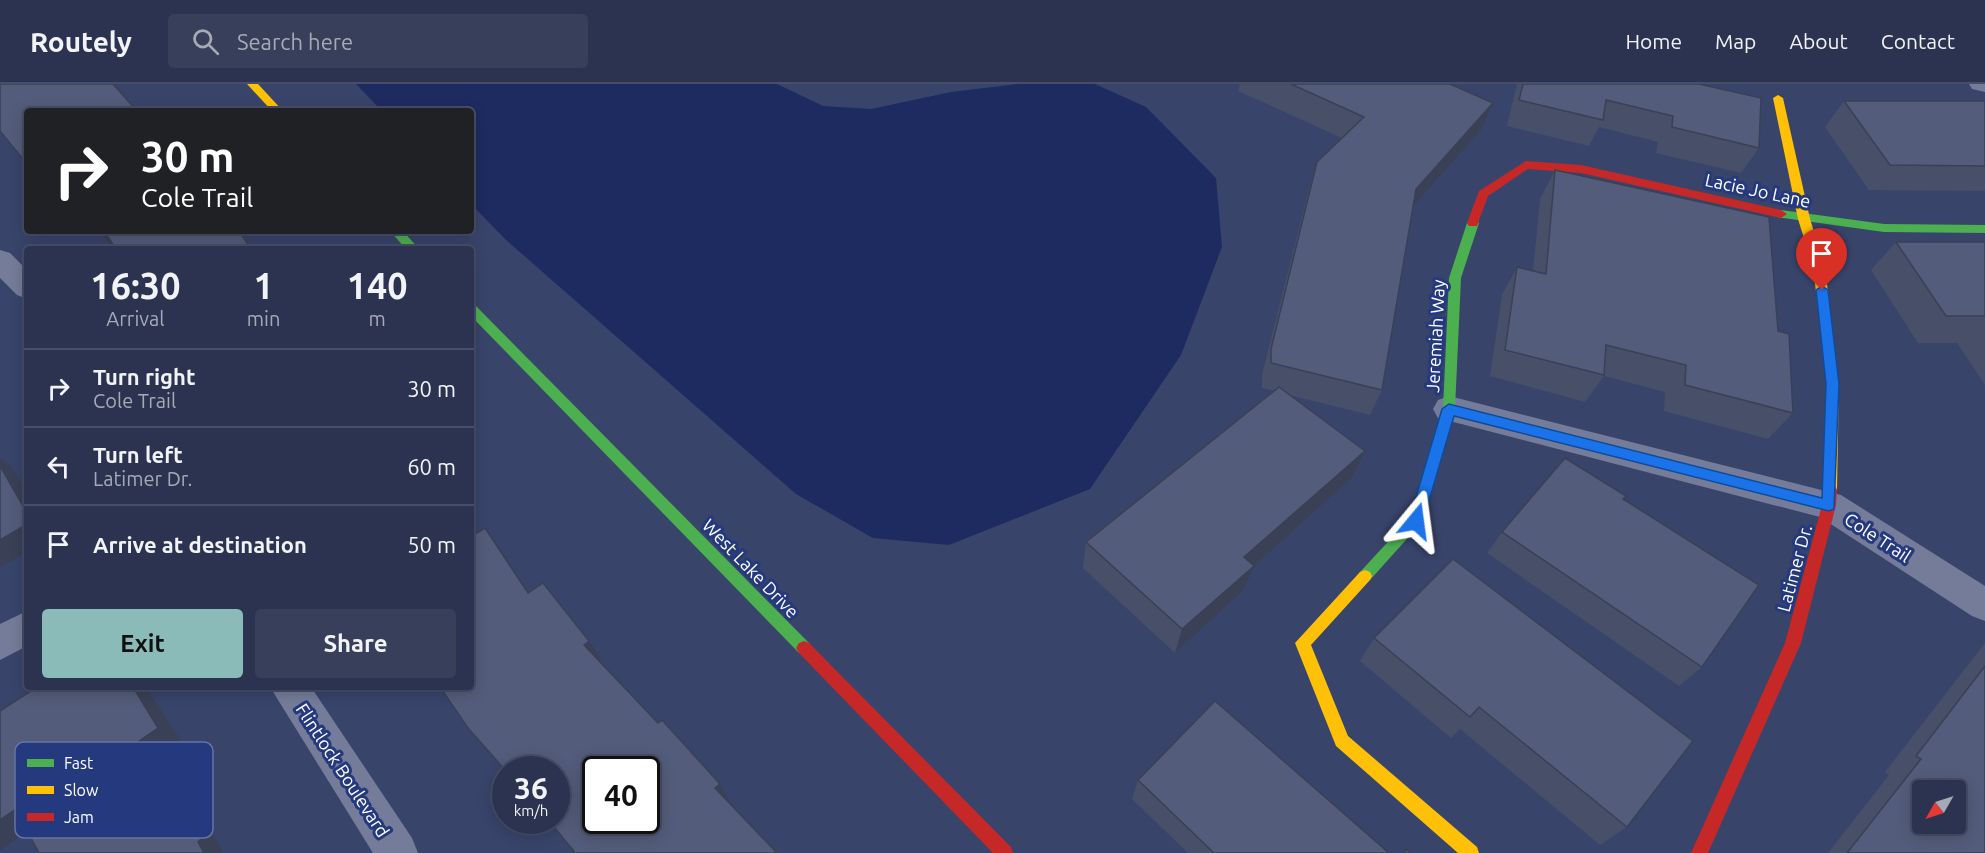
<!DOCTYPE html>
<style>
:root{--surface:#2b3350;--page:#373f5a;--text:#f1f3f6;--muted:#a6aab7;--line:#474e67;--accent:#8bbbb9}
body{margin:0;font-family:Ubuntu,sans-serif;background:var(--page);color:var(--text);height:100vh;display:flex;flex-direction:column;font-size:22px;white-space:nowrap}
*{box-sizing:border-box;margin:0}
p{font-size:20px;color:var(--muted)}
.icon{flex:none;width:33px;height:33px;fill:none;stroke:currentColor;stroke-width:2;stroke-linecap:round;stroke-linejoin:round}
.map{position:relative;flex:1;overflow:hidden}
.details{position:absolute;left:24px;top:162px;width:450px;height:444px;display:flex;flex-direction:column;background:var(--surface);border-radius:6px;box-shadow:0 3px 15px #0003,0 0 0 2px var(--line)}
.details>*{flex:none}
.hud{position:absolute;left:24px;top:24px;width:450px;height:126px;border-radius:6px;box-shadow:0 3px 15px #0003,0 0 0 2px var(--line);background:#202124;color:#fff;overflow:hidden}
.needle{width:39px;rotate:231deg}
.controls{position:absolute;left:1912px;top:696px;display:grid;gap:12px}
.controls a{display:grid;place-items:center;width:54px;height:54px;border-radius:6px;background:var(--surface);box-shadow:0 3px 15px #0003,0 0 0 2px var(--line);font-size:30px}
.speed{position:absolute;left:492px;top:672px;display:flex;gap:12px;font-size:30px;font-weight:700;text-align:center}
.speed>*{display:grid;place-content:center;width:78px;height:78px;border-radius:50%;background:var(--surface);box-shadow:0 3px 15px #0003,0 0 0 2px var(--line);line-height:1}
.speed small{font-size:15px;font-weight:400}
.speed .limit{border:3px solid #111;border-radius:9px;background:#fff;color:#111}
.pin{position:absolute;display:grid;place-items:center;width:51px;height:51px;color:#fff;margin:-62px -26px;border-radius:50% 50% 50% 0;rotate:-45deg;box-shadow:0 0 6px #0007}
.pin .icon{rotate:45deg}
.me{position:absolute;width:66px;margin:-33px;rotate:16deg;stroke-linejoin:round;filter:drop-shadow(0 0 4px #0008)}
.turn{display:flex;align-items:center;gap:21px;height:126px;padding:0 18px;font-size:27px}
.turn .icon{width:78px;height:78px;stroke-width:2.5}
.turn b{display:block;font-size:42px;line-height:51px}
.eta{display:flex;justify-content:space-evenly;align-items:center;height:102px;text-align:center}
.eta b{font-size:36px;font-weight:700;line-height:42px}
.action{display:flex;gap:12px;margin-top:auto;padding:12px 18px}
.action a{flex:1;height:69px;border-radius:6px;background:var(--accent);color:#111;font-size:24px;font-weight:700;line-height:69px;text-align:center}
.action a+a{background:var(--page);color:var(--text)}
ul{padding:0;list-style:none}
li{display:flex;align-items:center;gap:18px;height:78px;padding:0 18px;border-top:2px solid var(--line)}
li div{flex:1}
li b{display:block;font-size:22px}
li em{font-style:normal}
header{display:flex;align-items:center;gap:36px;box-sizing:border-box;height:84px;padding:0 30px;background:var(--surface);border-bottom:2px solid var(--line)}
header strong{font-size:28px}
nav{display:flex;gap:33px;margin-inline-start:auto;font-size:21px}
.search{width:420px;height:54px;background:var(--page);display:flex;align-items:center;gap:15px;box-sizing:border-box;padding:0 21px;border-radius:6px;color:var(--muted);font-size:22px}
.map>svg:first-child{display:block}
</style>
<header>
<strong>Routely</strong>
<div class="search"><svg class="icon" aria-label="search" viewBox="0 0 24 24"><circle cx="10" cy="10" r="6"/><path d="M15 15l6 6"/></svg>Search here</div>
<nav><a>Home</a><a>Map</a><a>About</a><a>Contact</a></nav>
</header>
<div class="map">
<svg width="1985" height="769" viewBox="0 0 1985 769">
<rect width="100%" height="100%" fill="#39446b"/>
<polygon fill="#1d2b60" points="356,0 777,0 823,22 871,25 951,8 1019,0 1095,0 1146,23 1216,94 1222,163 1181,271 1090,405 949,461 873,454 796,410 505,155 471,120 471,27 382,27"/>
<g fill="none" stroke-linecap="round" stroke-linejoin="round">
<g fill="#747c99" fill-rule="evenodd">
<polygon points="1969,0 1985,0 1985,8 1972,5"/>
<polygon points="0,166 10,169 27,186 27,215 17,211 0,194"/>
<polygon points="1449,312 1841,411 1985,502 1985,537 1972,532 1820,433 1438,334 1433,325 1438,316"/>
<polygon points="27,527 27,562 0,576 0,540"/>
<polygon points="270,603 311,603 412,754 418,769 373,769"/>
</g>
<g fill="#4caf50" fill-rule="evenodd">
<polygon points="1781,126 1884,140 1985,141 1985,149 1884,148 1777,133 1775,130"/>
<polygon points="1473,135 1479,139 1461,194 1455,325 1423,437 1370,496 1365,498 1360,496 1358,492 1360,488 1410,434 1443,325 1449,194 1467,139"/>
<polygon points="390,147 403,147 419,165 406,165"/>
<polygon points="471,220 475,221 809,559 812,564 809,569 804,571 799,569 471,232"/>
</g>
<g fill="#ffc107" fill-rule="evenodd">
<polygon points="247,0 258,0 283,27 272,27"/>
<polygon points="1778,11 1783,14 1810,135 1825,183 1839,300 1837,406 1835,410 1825,410 1823,406 1827,300 1813,183 1798,135 1773,14"/>
<polygon points="1365,486 1370,488 1372,492 1370,496 1311,561 1348,652 1477,763 1479,769 1458,769 1336,662 1334,657 1295,559 1360,488"/>
</g>
<g fill="#c62828" fill-rule="evenodd">
<polygon points="1526,77 1581,81 1781,126 1787,130 1781,134 1581,89 1528,85 1488,112 1477,142 1469,142 1467,139 1479,107"/>
<polygon points="1830,400 1835,402 1837,406 1836,421 1801,559 1708,769 1691,769 1785,559 1822,421 1825,402"/>
<polygon points="804,557 809,559 1011,763 1013,769 993,769 799,569 796,564 799,559"/>
</g>
</g>
<g fill="#474f69">
<polygon points="1240,0 1450,0 1481,46 1413,123 1382,306 1370,331 1289,311 1365,367 1352,394 1254,482 1244,506 1175,569 1083,484 1086,458 1274,307 1262,304 1262,291 1309,105 1317,78 1342,54 1238,7"/>
<polygon points="1517,0 1699,0 1759,64 1741,89 1656,69 1658,58 1599,43 1589,62 1507,42"/>
<polygon points="1844,17 1985,17 1985,107 1869,106 1825,43"/>
<polygon points="1555,86 1778,247 1793,329 1768,355 1664,327 1665,308 1604,292 1585,318 1490,292 1502,211 1517,183 1533,187 1540,115"/>
<polygon points="1896,158 1985,158 1985,301 1957,259 1918,259 1871,186"/>
<polygon points="1502,448 1702,583 1679,602 1487,469"/>
<polygon points="1453,475 1627,743 1600,761 1460,645 1451,654 1360,577 1374,554"/>
<polygon points="1985,559 1985,769 1828,769 1889,691 1885,688"/>
<polygon points="1138,696 1389,769 1188,769 1132,715"/>
</g>
<g fill="#3a4055">
<polygon points="1493,19 1481,46 1405,132 1416,105"/>
<polygon points="104,147 120,165 114,165 100,149"/>
<polygon points="1365,367 1352,394 1254,482 1244,506 1175,569 1182,545 1244,473"/>
<polygon points="0,374 12,383 27,409 27,429 0,382"/>
<polygon points="27,440 27,468 0,483 0,456"/>
<polygon points="485,444 499,463 540,527 528,509"/>
<polygon points="589,557 601,574 596,578 584,561"/>
<polygon points="133,603 146,603 181,657 119,699 156,758 132,747 95,687"/>
<polygon points="720,700 728,715 724,718 715,704"/>
<polygon points="177,715 199,727 223,767 221,769 204,769"/>
<polygon points="16,725 43,737 0,766 0,736"/>
</g>
<g fill="#535c7a" stroke="#3a4055" stroke-width="1.5" fill-rule="evenodd">
<polygon points="0,0 113,0 137,27 27,27 27,80 0,47"/>
<polygon points="1291,0 1450,0 1493,19 1416,105 1382,306 1271,279 1271,265 1317,78 1364,33"/>
<polygon points="1523,0 1699,0 1761,14 1759,64 1672,43 1673,32 1606,16 1603,36 1519,16"/>
<polygon points="1844,17 1985,17 1985,82 1890,81"/>
<polygon points="1555,86 1769,133 1778,247 1789,250 1793,329 1685,301 1686,281 1606,261 1604,291 1505,266 1517,183 1546,190"/>
<polygon points="104,147 239,147 251,165 116,165"/>
<polygon points="1896,158 1985,158 1985,232 1946,232"/>
<polygon points="1279,303 1365,367 1244,473 1254,482 1182,545 1086,458"/>
<polygon points="1565,374 1626,412 1623,415 1759,501 1702,583 1502,448"/>
<polygon points="0,382 27,429 27,440 0,456"/>
<path d="M485,444L528,509L543,499L589,557L584,561L658,639L662,636L720,700L715,704L777,769H571L574,767L548,736H556V686H506V687L468,644L440,603H471V445L475,450ZM596,686H646V736H596Z"/>
<polygon points="1453,475 1693,657 1627,743 1479,623 1470,633 1374,554"/>
<path d="M1985,582V769H1847L1921,675L1916,672ZM1923,706H1956V740H1923Z"/>
<polygon points="37,603 72,603 74,606 78,603 133,603 158,644 95,687 132,747 177,715 201,755 198,758 204,769 39,769 16,725 0,736 0,627"/>
<polygon points="1215,617 1389,769 1214,769 1138,696"/>
<polygon points="1406,765 1411,769 1404,769"/>
</g>
<polygon fill="#1a73e8" stroke="#114b97" stroke-width="1.5" points="1822,202 1828,206 1839,300 1834,425 1829,427 1454,332 1423,437 1421,441 1411,441 1409,437 1442,325 1449,320 1822,414 1826,300 1816,206"/>
<g text-anchor="middle" dominant-baseline="central" stroke-width="6" stroke-linejoin="round" paint-order="stroke">
<g font-size="18" fill="#fff" stroke="#25397f">
<text transform="translate(1758 106) rotate(12)">Lacie Jo Lane</text>
<text transform="translate(1435 252) rotate(-87)">Jeremiah Way</text>
<text transform="translate(1878 453) rotate(33)">Cole Trail</text>
<text transform="translate(751 484) rotate(46)">West Lake Drive</text>
<text transform="translate(1794 484) rotate(-75)">Latimer Dr.</text>
<text transform="translate(343 686) rotate(57)">Flintlock Boulevard</text>
</g>
</g>
<rect x="15" y="658" width="198" height="96" rx="9" fill="#25397f" stroke="#6674a5" stroke-width="1.5"/>
<rect x="27" y="675" width="27" height="8" fill="#4caf50"/>
<rect x="27" y="702" width="27" height="8" fill="#ffc107"/>
<rect x="27" y="729" width="27" height="8" fill="#c62828"/>
<g font-size="16" fill="#fff">
<text x="64" y="685">Fast</text>
<text x="64" y="712">Slow</text>
<text x="64" y="739">Jam</text>
</g>
</svg>
<div class="controls">
<a><svg class="needle" viewBox="-14 -14 28 28"><path d="M0-13l5 13h-10z" fill="#e53935"/><path d="M0 13l5-13h-10z" fill="#a6aab7"/></svg></a>
</div>
<div class="speed"><div>36<small>km/h</small></div><div class="limit">40</div></div>
<div class="pin" style="left:1822px;top:206px;background:#d93025"><svg class="icon" aria-label="arrive" viewBox="0 0 24 24"><path d="M6 21V4h12l-3 4 3 4H6"/></svg></div>
<svg class="me" style="left:1416px;top:437px" viewBox="-20 -20 40 40"><path d="M0-17L14 15 0 8-14 15z" fill="#1a73e8" stroke="#fff" stroke-width="4"/></svg>
<div class="hud">
<div class="turn"><svg class="icon" aria-label="right" viewBox="0 0 24 24"><path d="M7 20v-9h11M14 6l5 5-5 5"/></svg><div><b>30 m</b>Cole Trail</div></div>
</div>
<section class="details">
<div class="eta">
<div><b>16:30</b><p>Arrival</p></div>
<div><b>1</b><p>min</p></div>
<div><b>140</b><p>m</p></div>
</div>
<ul>
<li><svg class="icon" aria-label="right" viewBox="0 0 24 24"><path d="M7 20v-9h11M14 6l5 5-5 5"/></svg><div><b>Turn right</b><p>Cole Trail</p></div><em>30 m</em></li>
<li><svg class="icon" aria-label="left" viewBox="0 0 24 24"><path d="M17 20v-9H6M10 6l-5 5 5 5"/></svg><div><b>Turn left</b><p>Latimer Dr.</p></div><em>60 m</em></li>
<li><svg class="icon" aria-label="arrive" viewBox="0 0 24 24"><path d="M6 21V4h12l-3 4 3 4H6"/></svg><div><b>Arrive at destination</b></div><em>50 m</em></li>
</ul>
<div class="action"><a>Exit</a><a>Share</a></div>
</section>
</div>
